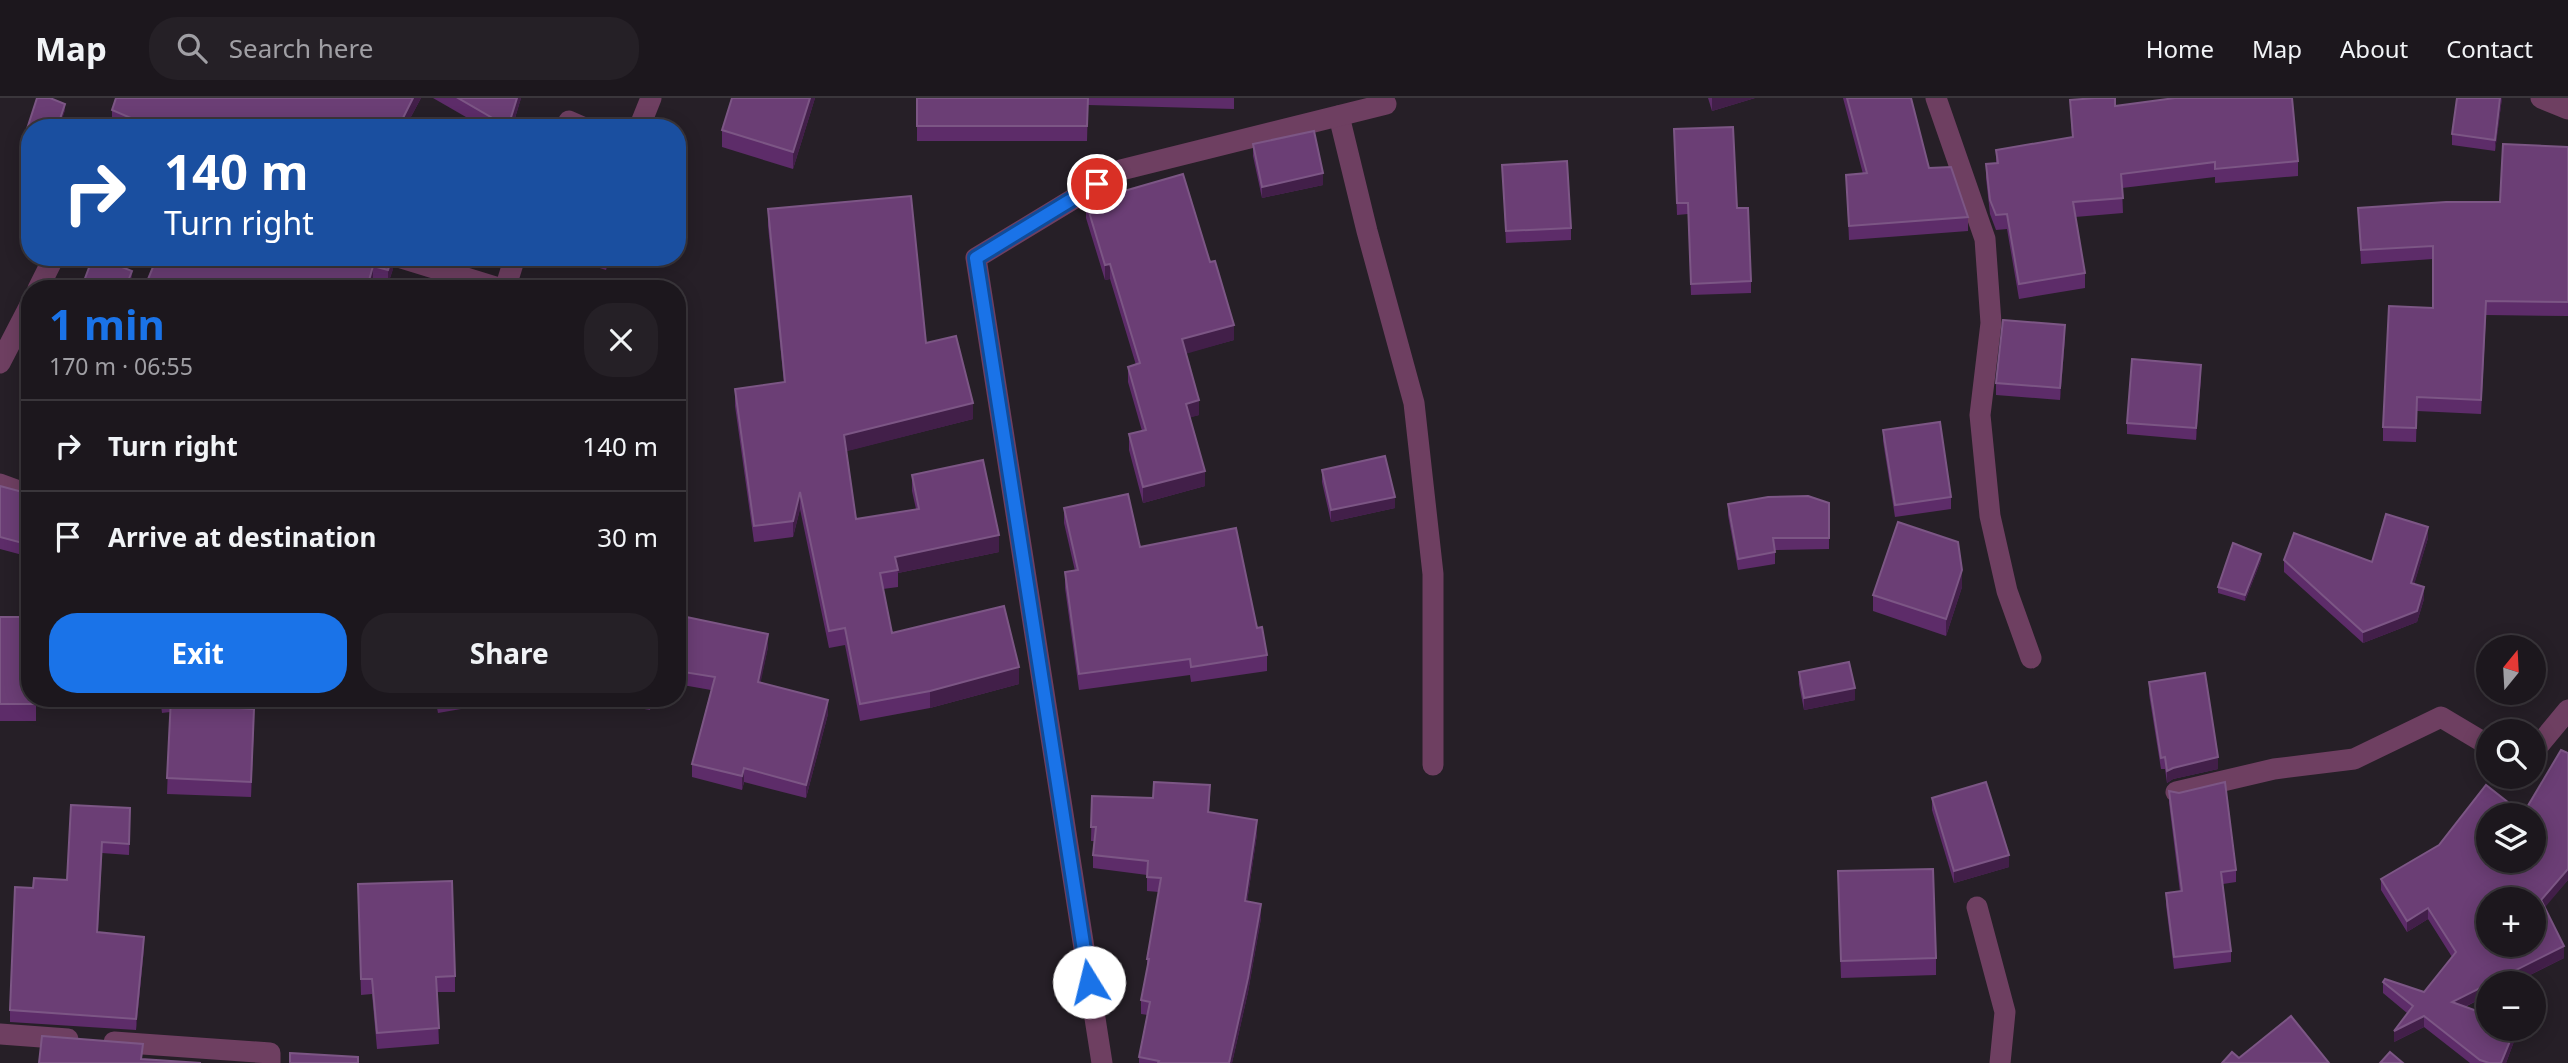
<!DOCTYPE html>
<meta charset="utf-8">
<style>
:root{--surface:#1c171d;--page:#252026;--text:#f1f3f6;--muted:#a09fa4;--line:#3a363b;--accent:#1a73e8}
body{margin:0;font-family:"Noto Sans",sans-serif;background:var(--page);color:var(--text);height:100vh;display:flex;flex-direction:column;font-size:26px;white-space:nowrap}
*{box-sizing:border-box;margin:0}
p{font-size:23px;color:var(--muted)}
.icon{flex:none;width:38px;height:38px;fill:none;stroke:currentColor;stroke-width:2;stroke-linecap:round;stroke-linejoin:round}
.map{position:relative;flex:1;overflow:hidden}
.side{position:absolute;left:21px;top:182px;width:665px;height:427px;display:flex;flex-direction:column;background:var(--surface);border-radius:28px;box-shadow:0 4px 18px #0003,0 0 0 2px var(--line)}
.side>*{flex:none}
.banner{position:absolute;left:21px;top:21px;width:665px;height:147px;border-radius:28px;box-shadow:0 4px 18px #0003,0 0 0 2px var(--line);background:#1a4fa0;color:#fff;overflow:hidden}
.needle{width:46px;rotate:18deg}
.controls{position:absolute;left:2476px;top:537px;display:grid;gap:14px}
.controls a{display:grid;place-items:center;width:70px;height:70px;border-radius:50%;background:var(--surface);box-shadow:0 4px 18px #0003,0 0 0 2px var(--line);font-size:35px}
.pin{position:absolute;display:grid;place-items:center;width:60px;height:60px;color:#fff;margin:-30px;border:4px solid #fff;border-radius:50%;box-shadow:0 2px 7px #0007}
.me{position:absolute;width:77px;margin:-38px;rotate:351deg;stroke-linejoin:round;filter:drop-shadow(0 0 5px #0008)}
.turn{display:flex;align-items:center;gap:24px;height:147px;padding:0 28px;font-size:32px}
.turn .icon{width:91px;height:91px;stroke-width:2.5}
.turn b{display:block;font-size:49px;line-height:60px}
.round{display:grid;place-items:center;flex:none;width:74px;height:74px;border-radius:28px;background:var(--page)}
.overview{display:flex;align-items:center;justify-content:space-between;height:119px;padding:0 28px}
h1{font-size:42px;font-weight:700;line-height:52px;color:var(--accent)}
.button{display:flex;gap:14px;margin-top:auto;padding:14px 28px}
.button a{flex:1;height:80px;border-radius:28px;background:var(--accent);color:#fff;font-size:28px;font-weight:700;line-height:80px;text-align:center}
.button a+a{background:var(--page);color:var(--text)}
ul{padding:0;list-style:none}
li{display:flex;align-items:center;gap:21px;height:91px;padding:0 28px;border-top:2px solid var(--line)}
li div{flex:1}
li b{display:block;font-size:26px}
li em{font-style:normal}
header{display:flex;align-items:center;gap:42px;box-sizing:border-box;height:98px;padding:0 35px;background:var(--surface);border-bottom:2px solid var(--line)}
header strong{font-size:33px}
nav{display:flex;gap:38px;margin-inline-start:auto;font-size:24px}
.search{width:490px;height:63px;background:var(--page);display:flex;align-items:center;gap:18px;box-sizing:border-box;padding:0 24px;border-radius:28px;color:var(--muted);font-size:26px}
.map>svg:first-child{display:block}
</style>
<header>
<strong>Map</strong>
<div class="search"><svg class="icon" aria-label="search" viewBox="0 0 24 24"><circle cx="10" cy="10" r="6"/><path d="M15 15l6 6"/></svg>Search here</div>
<nav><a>Home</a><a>Map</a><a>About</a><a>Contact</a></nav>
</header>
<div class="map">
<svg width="2568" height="965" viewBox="0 0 2568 965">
<rect width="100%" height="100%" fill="#261f27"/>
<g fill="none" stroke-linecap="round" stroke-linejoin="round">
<g stroke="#6e3f61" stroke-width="21">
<polyline points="1936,0 1985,141 1991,225 1980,317 1990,418 2007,493 2031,560"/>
<polyline points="2541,0 2568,11"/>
<polyline points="1339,18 1367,133 1414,305 1433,476 1433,667"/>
<polyline points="565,30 569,23 585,30"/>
<polyline points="639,30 651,0"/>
<polyline points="398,159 502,191"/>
<polyline points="38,191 54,159"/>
<polyline points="505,191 515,159"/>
<polyline points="0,265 30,207"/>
<polyline points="0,386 30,397"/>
<polyline points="2534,653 2568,612"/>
<polyline points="2176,694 2274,671 2354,661 2441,619 2488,647"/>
<polyline points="1977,809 2005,914 2000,965"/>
<polyline points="0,936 68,941"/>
<polyline points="114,944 270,955 270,965"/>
<polyline points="1102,965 976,160 1121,72 1386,6"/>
</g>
</g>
<g fill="#5d2c69">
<polygon points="37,0 50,0 65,6 65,12 59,30 30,30 30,41 26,40 26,34"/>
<polygon points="116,0 421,0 405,30 120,30 112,26 112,12"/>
<polygon points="433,0 521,0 512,30 485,30"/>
<polygon points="732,0 815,0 793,71 722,49 722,32"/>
<polygon points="917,0 1234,0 1234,11 1088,7 1087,43 917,43"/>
<polygon points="1708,0 1755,0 1712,13"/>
<polygon points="1843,0 1911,0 1929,70 1968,119 1968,133 1849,142 1846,77 1863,76"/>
<polygon points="2502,0 2495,53 2452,47 2452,36"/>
<polygon points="2070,2 2115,8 2298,63 2298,78 2215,85 2215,79 2122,90 2123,115 2075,119 2085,175 2085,190 2019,201 2007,131 1996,132 1990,116 1986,80 1986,66 1996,65 1996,52 2072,39"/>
<polygon points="1674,31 1737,110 1751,183 1751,195 1691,197 1688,116 1677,117"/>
<polygon points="1253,46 1323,87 1262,100 1253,58"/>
<polygon points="2568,49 2568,218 2486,217 2481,316 2417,313 2416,344 2383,343 2383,329 2433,210 2433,161 2361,166 2358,110 2500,104"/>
<polygon points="1502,67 1571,130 1571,142 1506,145"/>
<polygon points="1086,104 1234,242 1186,255 1199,317 1190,319 1205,388 1143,405 1129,352 1129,336 1142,333 1128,284 1128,269 1136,267 1110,181 1105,182 1086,120"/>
<polygon points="768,111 926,245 973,321 846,353 856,421 916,411 912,393 912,377 999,454 898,475 898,489 883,491 892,535 1019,586 930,610 860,623 845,547 829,550 800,411 793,439 754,444 735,308 735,291 784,285 768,128"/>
<polygon points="393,159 393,171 388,186 373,182 370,191 144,191"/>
<polygon points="565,159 610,159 606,172"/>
<polygon points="2065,239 2060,302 1996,297 1996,285"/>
<polygon points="2201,279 2196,342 2127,336 2127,325"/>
<polygon points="1883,332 1951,399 1951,411 1895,419 1883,343"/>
<polygon points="1322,372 1395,410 1331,424 1322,384"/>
<polygon points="0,388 30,396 30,459 0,451"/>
<polygon points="1829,405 1829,451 1775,452 1775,466 1738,472 1728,417 1728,406"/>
<polygon points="1064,410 1140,449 1257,530 1267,557 1267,573 1191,584 1190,577 1079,592 1065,490 1065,474 1075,473 1064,425"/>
<polygon points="2428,440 2414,486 2424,501 2417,524 2363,545 2284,474 2284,462 2372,464"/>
<polygon points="2261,462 2245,503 2218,495 2218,489"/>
<polygon points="1962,489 1946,538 1873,513 1873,497"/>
<polygon points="677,517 768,549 760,585 828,616 806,700 744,684 742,692 692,679 692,666 711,592 677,586"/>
<polygon points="0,519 36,600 36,623 0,623"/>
<polygon points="1799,574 1855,602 1804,612 1799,586"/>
<polygon points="2149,584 2218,671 2173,681 2167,685 2165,671 2161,671 2149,596"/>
<polygon points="160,600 223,600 224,609 254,626 251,699 167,696 170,614 162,615"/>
<polygon points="435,600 524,600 438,615"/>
<polygon points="558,600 652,600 650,612 599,603 558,604"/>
<polygon points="2568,655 2568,782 2544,809 2564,860 2512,886 2488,886 2488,897 2465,909 2516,931 2516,938 2506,965 2470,965 2424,929 2394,944 2407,915 2383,895 2383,884 2424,894 2452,859 2428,821 2407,834 2381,792 2381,781 2523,716"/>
<polygon points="2169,693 2236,772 2236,784 2223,786 2231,853 2231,864 2174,871 2166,807 2166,795 2180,794 2169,705"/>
<polygon points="1092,698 1210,701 1209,715 1257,736 1247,804 1261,820 1248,894 1232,965 1139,965 1139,959 1148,917 1141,916 1141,902 1147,872 1147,861 1159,794 1147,793 1147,777 1093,770 1093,757 1094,743 1091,743"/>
<polygon points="1932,700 2009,769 1954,785 1932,712"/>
<polygon points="71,707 130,721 129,757 102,755 98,834 144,850 136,932 10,924 10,912 33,790 67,782"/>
<polygon points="358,786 455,878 455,894 437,894 439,946 377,951 372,896 361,897"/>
<polygon points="1838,790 1936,860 1936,877 1841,880"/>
</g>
<g fill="#421f49">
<polygon points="413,0 421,0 405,30 398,30"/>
<polygon points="517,0 521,0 512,30 508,30"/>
<polygon points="810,0 815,0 793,71 793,54"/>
<polygon points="1712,0 1755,0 1712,13"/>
<polygon points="2500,0 2502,0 2495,53 2495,42"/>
<polygon points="65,6 65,12 59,30 57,30"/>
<polygon points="1323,75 1323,87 1262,100 1262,89"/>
<polygon points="392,159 393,171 388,186 388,172"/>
<polygon points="606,159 610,159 606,172"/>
<polygon points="1110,166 1110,181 1105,182 1105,167"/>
<polygon points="373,168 373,182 370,191 367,191"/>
<polygon points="132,173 132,185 129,191 125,191"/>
<polygon points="1234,227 1234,242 1182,257 1182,241"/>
<polygon points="2065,227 2065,239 2060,302 2060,290"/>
<polygon points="2201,267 2201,279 2196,342 2196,330"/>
<polygon points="1199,302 1199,317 1186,321 1186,306"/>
<polygon points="973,305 973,321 844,354 844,337"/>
<polygon points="1205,373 1205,388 1143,405 1143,389"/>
<polygon points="800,394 800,411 793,439 793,423"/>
<polygon points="1395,399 1395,410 1331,424 1331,412"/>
<polygon points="2428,429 2428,440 2411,497 2411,485"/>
<polygon points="999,437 999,454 898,475 895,459"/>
<polygon points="2261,456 2261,462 2245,503 2245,497"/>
<polygon points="1962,472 1962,489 1946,538 1946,521"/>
<polygon points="2424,489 2424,501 2417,524 2363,545 2363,534"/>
<polygon points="768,536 768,549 758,598 758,584"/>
<polygon points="1019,569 1019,586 930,610 930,593"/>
<polygon points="1855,590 1855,602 1804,612 1804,600"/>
<polygon points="828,602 828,616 806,700 806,687"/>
<polygon points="254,611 254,626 251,699 251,684"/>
<polygon points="2218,659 2218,671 2173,681 2167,685 2167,673 2173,670"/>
<polygon points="744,670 744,684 742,692 742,678"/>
<polygon points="1257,722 1257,736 1245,817 1245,803"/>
<polygon points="2009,757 2009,769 1954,785 1954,773"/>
<polygon points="2568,771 2568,782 2541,814 2541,802"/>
<polygon points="1261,806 1261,820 1248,894 1232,965 1229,965"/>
<polygon points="2428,810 2428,821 2407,834 2407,823"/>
<polygon points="144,839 144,850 136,932 136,921"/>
<polygon points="2564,848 2564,860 2512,886 2489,886"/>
<polygon points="2488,886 2488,897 2452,915 2452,904"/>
<polygon points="2424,918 2424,929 2394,944 2394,933"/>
<polygon points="2515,931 2516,931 2516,938 2506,965 2501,965"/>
</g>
<g fill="#6b3e75" stroke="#7c5685" stroke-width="2" fill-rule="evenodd">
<polygon points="37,0 50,0 65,6 57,30 30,30 30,35 26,34"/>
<polygon points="116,0 413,0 398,30 154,30 112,12"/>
<polygon points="458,0 517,0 508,29"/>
<polygon points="732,0 810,0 793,54 722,32"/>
<polygon points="917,0 1088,0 1087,28 917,28"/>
<polygon points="1847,0 1911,0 1929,70 1951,69 1968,119 1849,128 1846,77 1867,75"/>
<polygon points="2095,0 2115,0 2115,8 2175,0 2292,0 2298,63 2215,71 2215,64 2121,76 2123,100 2073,104 2085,175 2019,186 2007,116 1996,117 1990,102 1986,66 1998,65 1996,52 2073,39 2070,2"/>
<polygon points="2457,0 2500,0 2495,42 2452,36"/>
<polygon points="1733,29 1737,110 1748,110 1751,183 1691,186 1688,105 1677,105 1674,31"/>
<polygon points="1314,33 1323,75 1262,89 1253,46"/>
<polygon points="2503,46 2568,49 2568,204 2486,203 2481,302 2417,299 2416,330 2383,329 2389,208 2433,210 2433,148 2361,152 2358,110 2446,104 2500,104"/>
<polygon points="1567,63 1571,130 1506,133 1502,67"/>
<polygon points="1183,76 1210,164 1215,163 1234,227 1182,241 1199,302 1186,306 1205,373 1143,389 1129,336 1146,332 1128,269 1140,265 1110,166 1105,167 1086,104"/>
<polygon points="911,98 926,245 956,238 973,305 844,337 856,421 919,411 912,377 983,362 999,437 895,459 898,472 880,475 892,535 1004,508 1019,569 930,593 860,606 845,530 829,533 800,394 793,423 754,428 735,291 785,284 768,111"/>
<polygon points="93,159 97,159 132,173 125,191 81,191"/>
<polygon points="157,159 392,159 388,172 373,168 367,190 359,187 358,191 144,191"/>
<polygon points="2003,222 2065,227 2060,290 1996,285"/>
<polygon points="2132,261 2201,267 2196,330 2127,325"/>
<polygon points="1940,324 1951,399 1895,407 1883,332"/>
<polygon points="1385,358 1395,399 1331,412 1322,372"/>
<polygon points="0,388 30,396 30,447 0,439"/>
<polygon points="1128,396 1140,449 1236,430 1257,530 1262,529 1267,557 1191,569 1190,561 1079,576 1065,474 1078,472 1064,410"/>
<polygon points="1808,398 1829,405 1829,440 1773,440 1775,454 1738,461 1728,406 1768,399"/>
<polygon points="2386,416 2428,429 2411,485 2424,489 2417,513 2363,534 2284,462 2294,435 2372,464"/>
<polygon points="1898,424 1958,444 1962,472 1946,521 1873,497"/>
<polygon points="2233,445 2261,456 2245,497 2218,489"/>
<polygon points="677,517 768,536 758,584 828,602 806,687 744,670 742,678 692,666 715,579 677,573"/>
<polygon points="0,519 30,519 30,600 36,600 36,606 0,606"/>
<polygon points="1849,564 1855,590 1804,600 1799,574"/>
<polygon points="2205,575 2218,659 2173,670 2167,673 2165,659 2161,660 2149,584"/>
<polygon points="171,600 223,600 224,609 254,611 251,684 167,680"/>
<path d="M2561,652L2568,655V771L2541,802L2564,848L2452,904L2488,917V931H2515L2501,965H2489L2480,962L2424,918L2394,933L2413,908L2383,884L2385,881L2424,894L2456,854L2428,810L2407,823L2381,781L2439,747L2486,687L2523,716ZM2488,718H2534V763H2488ZM2488,802H2534V847H2488Z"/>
<polygon points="1154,684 1210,687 1208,714 1257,722 1245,803 1261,806 1248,880 1229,965 1158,965 1159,963 1139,959 1150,904 1141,902 1149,861 1147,861 1161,780 1147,779 1148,763 1093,757 1096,729 1091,729 1092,698 1153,700"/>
<polygon points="1986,684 2009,757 1954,773 1932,700"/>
<polygon points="2225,684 2236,772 2221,774 2231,853 2174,859 2166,795 2182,793 2169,693 2179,695"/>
<polygon points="71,707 130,710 129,746 102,744 97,834 144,839 136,921 10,912 15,789 33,790 34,780 67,782"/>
<polygon points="1933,771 1936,860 1841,863 1838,773"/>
<polygon points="452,783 455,878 436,879 439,930 377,935 372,881 361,881 358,786"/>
<polygon points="2291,918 2329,965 2222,965 2232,954 2239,960"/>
<polygon points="42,938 143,946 141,961 201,965 39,965"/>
<polygon points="2390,954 2403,965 2380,965"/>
<polygon points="290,955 358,959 358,965 290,965"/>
</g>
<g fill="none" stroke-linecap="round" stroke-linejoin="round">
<g stroke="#114b97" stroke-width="18">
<polyline id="route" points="1089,884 976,160 1097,86"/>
</g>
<use href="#route" stroke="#1a73e8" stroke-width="12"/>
</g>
</svg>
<div class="controls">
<a><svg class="needle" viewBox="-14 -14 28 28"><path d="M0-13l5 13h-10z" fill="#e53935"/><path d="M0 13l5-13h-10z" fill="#a09fa4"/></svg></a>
<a><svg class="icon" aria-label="search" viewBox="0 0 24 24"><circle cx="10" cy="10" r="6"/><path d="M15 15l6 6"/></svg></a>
<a><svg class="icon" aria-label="layers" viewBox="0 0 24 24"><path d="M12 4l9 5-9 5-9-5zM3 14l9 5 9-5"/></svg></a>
<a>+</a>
<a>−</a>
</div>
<div class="pin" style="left:1097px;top:86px;background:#d93025"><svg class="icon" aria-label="arrive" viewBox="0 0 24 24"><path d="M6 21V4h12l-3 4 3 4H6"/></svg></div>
<svg class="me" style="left:1089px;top:884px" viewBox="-20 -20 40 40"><circle r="19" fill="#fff"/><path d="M0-13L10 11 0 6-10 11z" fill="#1a73e8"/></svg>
<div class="banner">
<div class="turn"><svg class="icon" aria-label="right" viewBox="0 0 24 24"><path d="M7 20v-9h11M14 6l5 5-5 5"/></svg><div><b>140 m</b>Turn right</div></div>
</div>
<section class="side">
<div class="overview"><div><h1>1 min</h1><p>170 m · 06:55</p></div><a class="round"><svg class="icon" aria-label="close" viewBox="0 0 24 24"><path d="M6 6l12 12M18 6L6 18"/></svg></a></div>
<ul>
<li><svg class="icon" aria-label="right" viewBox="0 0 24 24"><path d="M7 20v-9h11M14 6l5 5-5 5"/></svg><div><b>Turn right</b></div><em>140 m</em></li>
<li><svg class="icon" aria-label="arrive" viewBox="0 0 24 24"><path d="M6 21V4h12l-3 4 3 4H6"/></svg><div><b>Arrive at destination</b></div><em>30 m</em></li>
</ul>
<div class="button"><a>Exit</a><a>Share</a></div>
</section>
</div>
